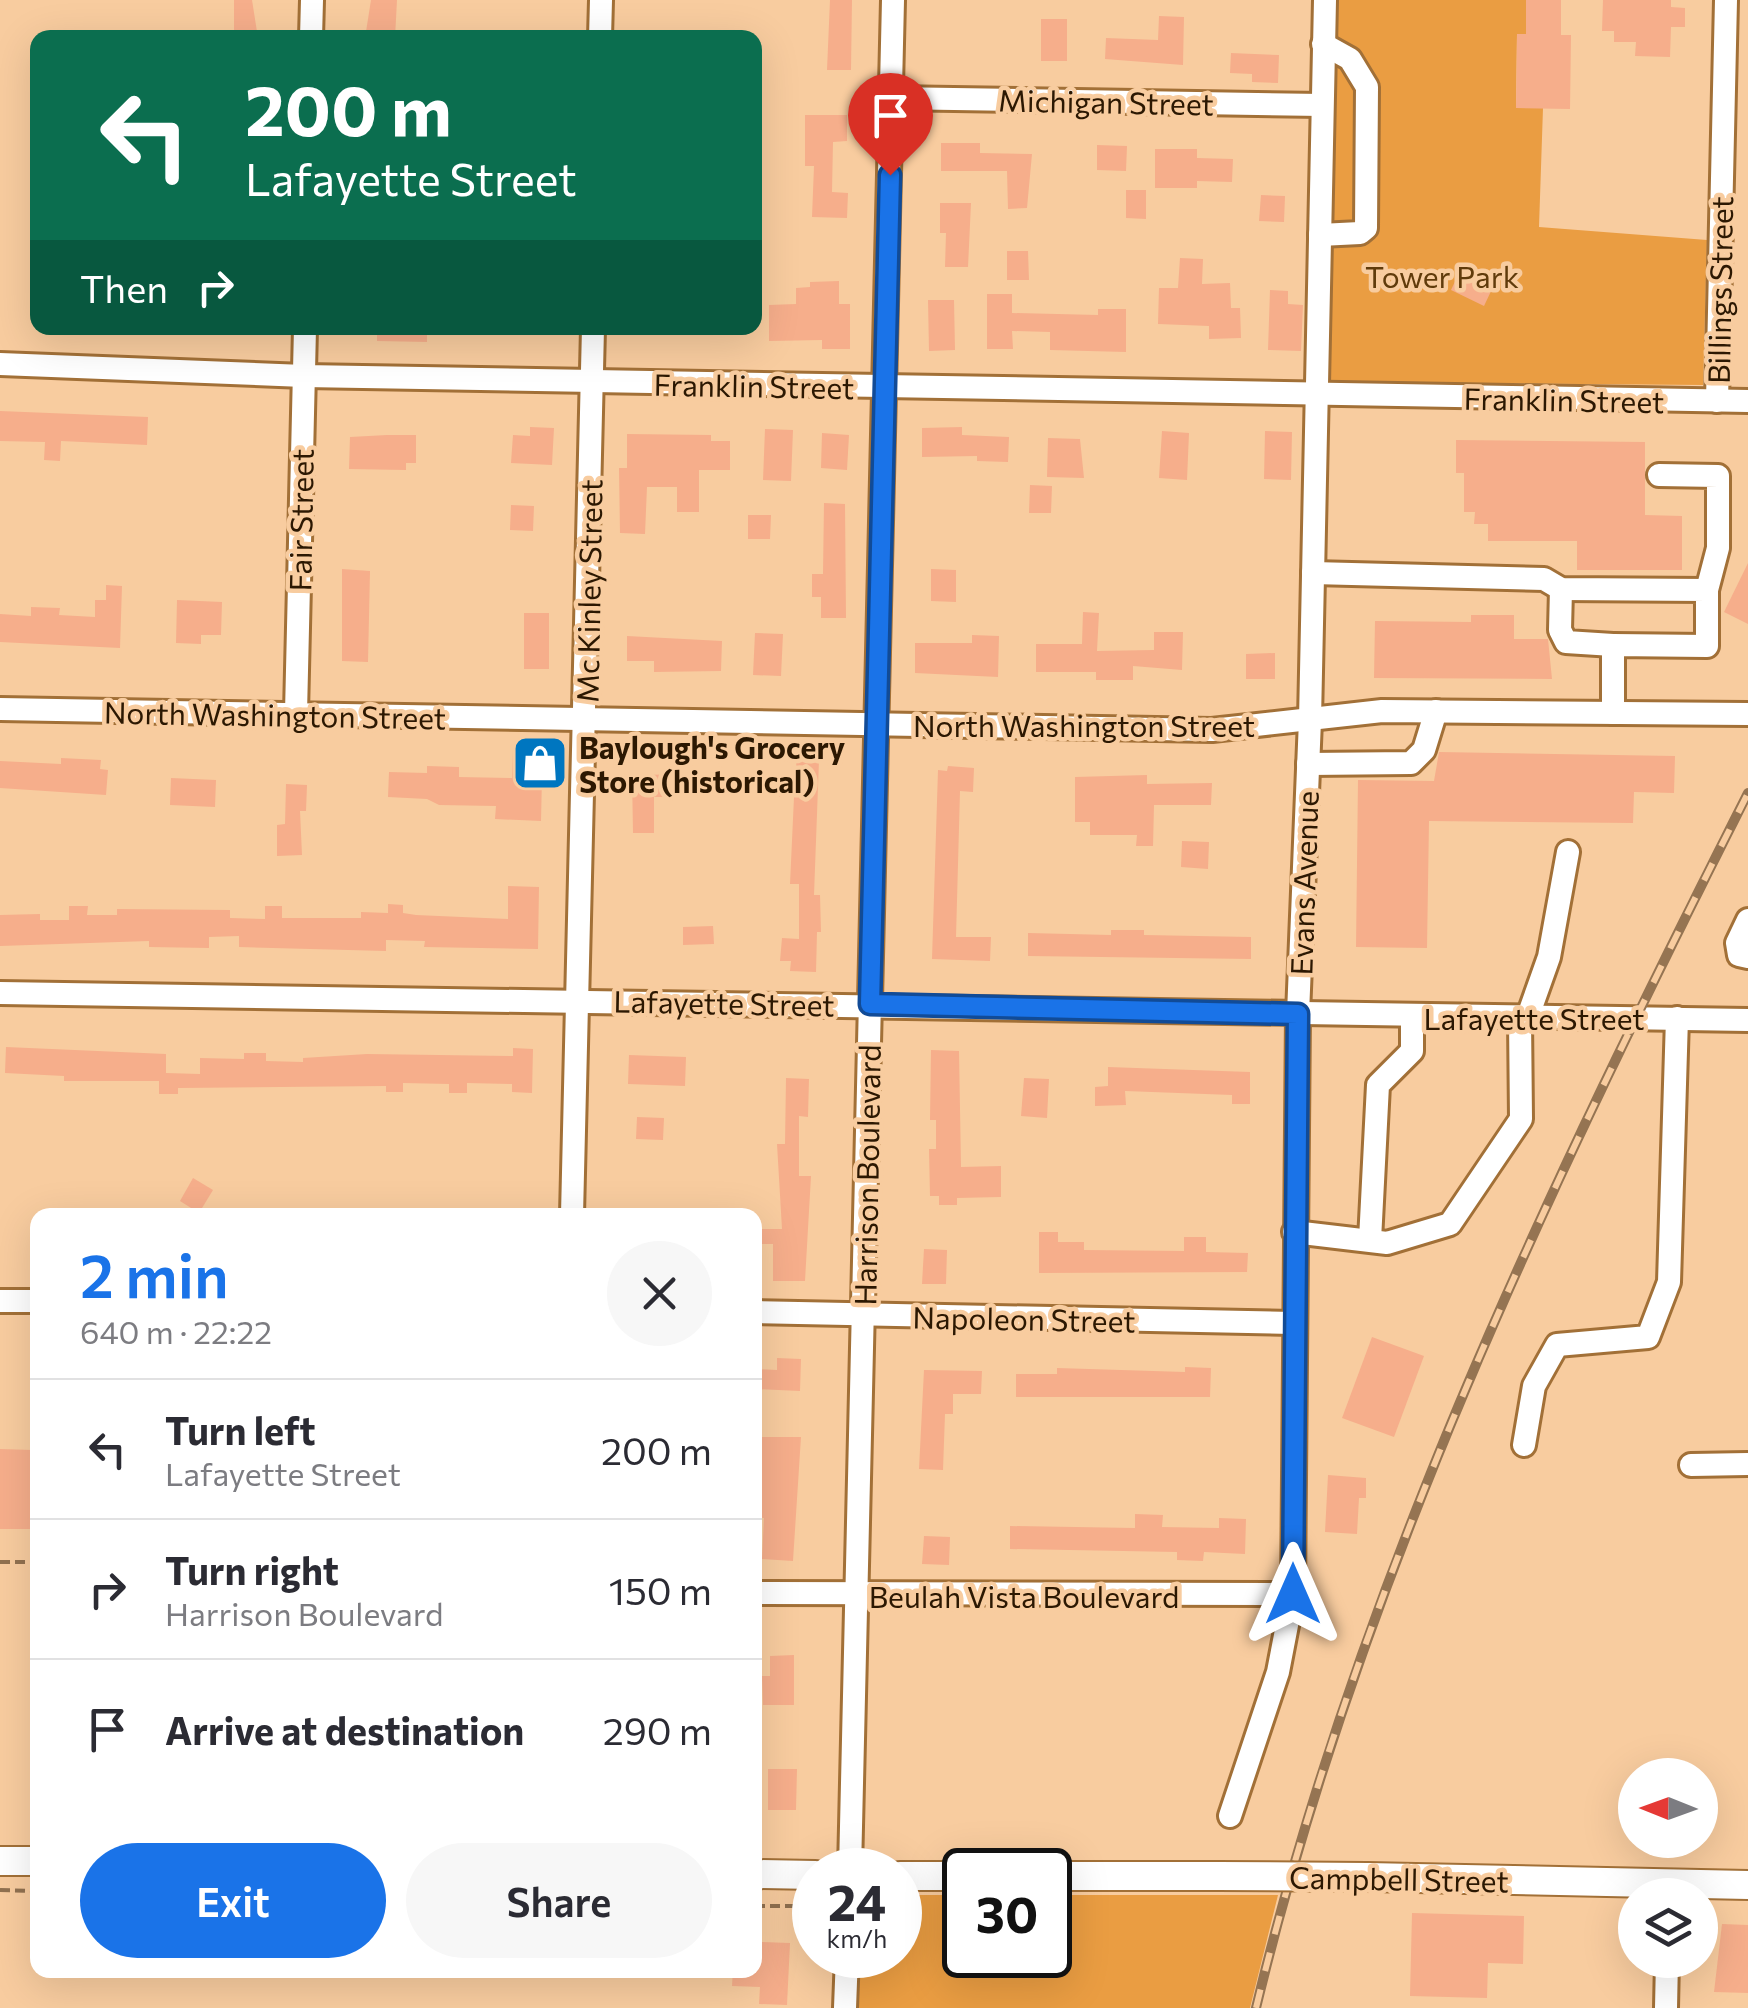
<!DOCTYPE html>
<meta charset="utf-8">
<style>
:root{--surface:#fff;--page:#f7f7f7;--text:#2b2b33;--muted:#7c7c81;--line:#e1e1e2;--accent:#1a73e8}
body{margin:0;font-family:Commissioner,sans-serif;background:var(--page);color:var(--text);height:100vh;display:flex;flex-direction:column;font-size:38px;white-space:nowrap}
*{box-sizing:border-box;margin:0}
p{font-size:32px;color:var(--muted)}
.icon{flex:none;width:55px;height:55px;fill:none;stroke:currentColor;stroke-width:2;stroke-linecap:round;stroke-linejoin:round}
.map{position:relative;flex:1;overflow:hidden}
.sheet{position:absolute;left:30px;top:1208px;width:732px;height:770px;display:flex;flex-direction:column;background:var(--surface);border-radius:20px;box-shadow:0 10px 40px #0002}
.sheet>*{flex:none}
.top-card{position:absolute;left:30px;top:30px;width:732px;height:305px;border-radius:20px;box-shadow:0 10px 40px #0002;background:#0b6e4f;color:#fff;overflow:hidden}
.needle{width:65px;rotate:271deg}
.buttons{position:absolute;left:1618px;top:1758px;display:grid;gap:20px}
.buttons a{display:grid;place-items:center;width:100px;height:100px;border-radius:50%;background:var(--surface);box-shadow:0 10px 40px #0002;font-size:50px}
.speed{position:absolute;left:792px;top:1848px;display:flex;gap:20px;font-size:50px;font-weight:700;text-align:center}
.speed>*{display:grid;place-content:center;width:130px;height:130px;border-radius:50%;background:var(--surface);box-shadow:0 10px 40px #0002;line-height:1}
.speed small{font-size:25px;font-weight:400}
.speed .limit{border:5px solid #111;border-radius:15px;background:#fff;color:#111}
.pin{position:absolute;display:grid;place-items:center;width:85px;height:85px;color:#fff;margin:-102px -42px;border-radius:50% 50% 50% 0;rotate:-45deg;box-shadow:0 0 10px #0007}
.pin .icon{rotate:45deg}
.me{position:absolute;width:110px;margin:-55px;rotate:0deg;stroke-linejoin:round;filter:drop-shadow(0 0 8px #0008)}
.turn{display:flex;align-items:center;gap:35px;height:210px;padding:0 50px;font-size:45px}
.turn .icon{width:130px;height:130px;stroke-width:2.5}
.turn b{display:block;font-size:70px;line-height:85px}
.then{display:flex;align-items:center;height:95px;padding:0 50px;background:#0003;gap:20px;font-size:38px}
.round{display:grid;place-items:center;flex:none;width:105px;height:105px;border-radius:52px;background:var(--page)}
.headline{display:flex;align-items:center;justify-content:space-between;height:170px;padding:0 50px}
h1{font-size:60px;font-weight:600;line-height:75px;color:var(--accent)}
.action{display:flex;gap:20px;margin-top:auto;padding:20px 50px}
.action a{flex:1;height:115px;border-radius:60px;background:var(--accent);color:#fff;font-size:40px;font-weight:600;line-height:115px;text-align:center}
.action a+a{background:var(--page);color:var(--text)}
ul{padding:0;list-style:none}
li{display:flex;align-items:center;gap:30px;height:140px;padding:0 50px;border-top:2px solid var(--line)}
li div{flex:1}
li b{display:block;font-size:38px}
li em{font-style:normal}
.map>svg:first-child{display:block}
</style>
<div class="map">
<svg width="1748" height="2008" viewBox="0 0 1748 2008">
<rect width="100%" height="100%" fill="#f8cc9f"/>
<g fill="#ea9d42">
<polygon points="1337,0 1526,0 1526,34 1517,34 1516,107 1543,108 1539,227 1707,240 1703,385 1330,382"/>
<polygon points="900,1895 965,1895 965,1955 1050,1955 1050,1895 1278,1895 1250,2008 845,2008 847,1955 900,1955"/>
</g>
<g fill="#f6ae8b">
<polygon points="234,0 252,0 258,38 234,38"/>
<polygon points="371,0 397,0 395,38 365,38"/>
<polygon points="830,0 852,0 851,70 827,70"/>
<polygon points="1526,0 1561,0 1561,35 1571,35 1570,109 1516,108 1517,34 1526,34"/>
<polygon points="1603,0 1671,0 1671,7 1685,8 1685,27 1671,27 1670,57 1635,56 1636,42 1614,42 1614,31 1602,31"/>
<polygon points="1159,16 1184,17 1183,65 1105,59 1106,38 1158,40"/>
<rect x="1041" y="19" width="26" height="42"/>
<polygon points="1231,53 1279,55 1278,83 1252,82 1252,74 1230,73"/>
<polygon points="805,115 847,115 847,141 833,142 832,192 848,193 847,218 812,217 814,166 805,166"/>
<polygon points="941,143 980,143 980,153 1032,154 1027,208 1008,209 1007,171 941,171"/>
<polygon points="1097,145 1127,146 1126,171 1097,170"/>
<polygon points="1155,149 1197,149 1197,158 1233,159 1232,182 1197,181 1197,188 1155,188"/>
<polygon points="1126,190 1146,190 1146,219 1126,218"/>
<polygon points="1261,195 1285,196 1284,222 1259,221"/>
<polygon points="940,203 971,203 968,267 945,267 946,233 940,233"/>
<polygon points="1007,251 1028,251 1029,280 1007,280"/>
<polygon points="1180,258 1203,259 1202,284 1230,283 1231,308 1240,308 1241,338 1209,339 1209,326 1158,324 1159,288 1178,288"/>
<polygon points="1460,271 1493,287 1484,306 1451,290"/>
<polygon points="839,281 839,304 850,304 850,349 822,349 822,340 769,341 769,305 796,304 796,288 810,287 810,282"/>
<polygon points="1270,290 1288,291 1288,304 1303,305 1301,351 1268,350"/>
<polygon points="987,294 1012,294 1012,313 1098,315 1098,309 1126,309 1126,352 1050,350 1050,332 1012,331 1013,349 987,349"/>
<polygon points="928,300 954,300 955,350 929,351"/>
<polygon points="377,328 427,328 427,342 377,341"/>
<polygon points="0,411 148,417 147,445 61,441 60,461 44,460 45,442 0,441"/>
<polygon points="530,427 554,428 552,465 511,463 513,435 530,436"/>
<polygon points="962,427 962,435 1009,437 1008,462 977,461 977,456 922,457 922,428"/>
<polygon points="765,429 793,430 791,481 763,480"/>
<polygon points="1162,431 1189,433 1187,480 1159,478"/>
<polygon points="1265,431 1292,432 1291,480 1264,479"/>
<polygon points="822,433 849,435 847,470 821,468"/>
<polygon points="627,434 711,435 711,441 730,441 730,470 699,470 699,512 677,512 677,487 647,487 645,534 620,533 619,468 627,468"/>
<polygon points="387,435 416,435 416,463 406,463 406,470 349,469 350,437"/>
<polygon points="1048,438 1080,439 1084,478 1047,477"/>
<polygon points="1456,440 1645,442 1645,515 1682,516 1682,570 1577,570 1577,541 1488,541 1488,524 1474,524 1475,512 1464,512 1464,473 1456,473"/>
<polygon points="1030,485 1052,486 1051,513 1029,513"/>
<polygon points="824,503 845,504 846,618 821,618 821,597 812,597 812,574 823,574"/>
<polygon points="511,505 534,506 533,531 510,530"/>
<polygon points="748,515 771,515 770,539 748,539"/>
<polygon points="1748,563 1748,624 1724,612"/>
<polygon points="342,569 370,571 368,662 342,661"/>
<polygon points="931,569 956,570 956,602 931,601"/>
<polygon points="106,585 122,586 120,648 0,642 0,614 31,616 31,607 60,608 59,615 95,617 95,600 106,600"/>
<polygon points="177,600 222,602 221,635 201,635 201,644 176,643"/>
<polygon points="1083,612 1099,613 1097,651 1154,650 1154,632 1183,632 1182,670 1133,666 1133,680 1096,680 1096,672 1036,672 1036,644 1082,644"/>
<rect x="524" y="613" width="25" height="56"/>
<polygon points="1471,615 1514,615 1514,639 1548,639 1552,679 1374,678 1375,621 1471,622"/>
<polygon points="755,633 783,634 781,676 753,675"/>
<polygon points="972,635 999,636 998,677 915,673 915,643 972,643"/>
<polygon points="627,636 722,641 721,671 654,672 654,661 627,661"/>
<polygon points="1275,653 1275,679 1246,679 1246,654"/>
<polygon points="513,750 550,751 549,777 542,777 541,821 495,819 496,806 439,805 427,799 388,797 389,772 427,773 427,766 459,767 459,777 512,778"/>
<polygon points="1439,752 1675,756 1674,793 1634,792 1633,823 1429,821 1427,948 1356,947 1358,780 1434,781"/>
<polygon points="61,758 101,760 100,769 108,770 106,795 0,788 0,761 61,764"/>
<polygon points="796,760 819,760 814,895 820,895 821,932 817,932 816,972 790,971 791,961 780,961 782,938 799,939 799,884 790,884 794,797 779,797 779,775 797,775"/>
<polygon points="948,766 974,768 973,792 960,791 956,937 991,937 990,961 932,959 938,770 947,771"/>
<polygon points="710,774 709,794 663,792 663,797 654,797 654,833 633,833 632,775"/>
<polygon points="1147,775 1147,784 1212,783 1211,805 1154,805 1153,846 1136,846 1137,835 1090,835 1090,822 1075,822 1075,777"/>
<polygon points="171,778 216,780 215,807 170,805"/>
<polygon points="286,784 307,785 306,811 300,811 302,855 277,856 277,825 285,824"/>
<polygon points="1182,841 1209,842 1208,869 1181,867"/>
<polygon points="508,886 539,887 538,949 424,947 425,941 386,940 386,951 239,947 239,936 209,937 209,948 149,947 149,941 0,946 0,915 40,914 40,920 69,920 69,906 88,906 87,915 117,915 117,909 230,910 230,918 265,919 265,906 282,906 282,918 361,918 361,912 388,913 388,904 403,905 403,913 416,915 508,919"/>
<polygon points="713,926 714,944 683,945 683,927"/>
<polygon points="1111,930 1144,930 1144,935 1251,937 1251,959 1028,956 1028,933 1111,935"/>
<polygon points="6,1047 166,1054 166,1073 200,1074 200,1058 244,1059 244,1053 266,1053 266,1061 303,1062 303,1058 367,1054 513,1056 513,1048 533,1049 532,1093 512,1092 512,1084 467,1083 467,1093 449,1093 449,1084 403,1083 403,1092 386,1092 386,1086 178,1088 178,1094 159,1094 159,1081 64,1081 64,1076 5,1073"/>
<polygon points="931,1050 959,1051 961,1167 1001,1166 1001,1197 957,1198 957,1205 939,1205 939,1196 930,1196 929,1149 936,1149 936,1120 930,1120"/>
<polygon points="629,1055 686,1057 685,1086 628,1084"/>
<polygon points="1108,1067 1250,1072 1250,1104 1232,1104 1232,1095 1125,1091 1126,1105 1095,1106 1095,1087 1108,1086"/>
<polygon points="786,1078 809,1079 808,1117 799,1116 799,1176 811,1176 805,1281 773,1281 773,1244 759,1244 760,1229 782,1229 777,1144 785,1144"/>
<polygon points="1024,1078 1049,1079 1047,1118 1021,1116"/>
<polygon points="637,1117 664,1118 663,1140 636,1139"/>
<polygon points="193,1178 213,1190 199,1213 180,1201"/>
<polygon points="1039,1232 1058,1232 1058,1242 1084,1242 1084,1250 1184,1251 1184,1237 1206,1237 1206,1252 1248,1253 1247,1272 1039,1273"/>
<polygon points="924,1249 947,1250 946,1284 922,1284"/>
<polygon points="1372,1337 1424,1356 1394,1437 1342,1418"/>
<polygon points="777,1358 801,1359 800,1391 755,1389 755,1369 777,1370"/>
<polygon points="1185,1367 1211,1368 1210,1397 1016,1397 1016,1374 1057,1374 1057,1368 1185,1372"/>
<polygon points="924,1370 982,1371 981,1394 953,1394 953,1414 945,1414 943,1470 919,1469"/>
<polygon points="762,1437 801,1437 793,1561 762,1559 764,1518 755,1517 755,1442 762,1442"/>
<polygon points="0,1449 33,1450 31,1529 0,1529"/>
<polygon points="1328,1475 1366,1478 1366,1498 1359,1498 1357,1534 1325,1532"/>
<polygon points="1135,1514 1163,1515 1162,1527 1219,1528 1219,1518 1246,1519 1245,1554 1204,1552 1203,1561 1177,1560 1177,1552 1010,1549 1010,1526 1135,1528"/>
<polygon points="924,1536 950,1537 949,1565 922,1564"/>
<polygon points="794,1655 794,1705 763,1705 762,1676 770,1676 770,1656"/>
<polygon points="768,1769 797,1769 796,1810 768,1810"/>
<polygon points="1412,1913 1524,1916 1523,1964 1488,1963 1487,1998 1410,1996"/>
<polygon points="1722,1924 1748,1925 1748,1993 1714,1992"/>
<polygon points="761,1942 790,1943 787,2005 759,2004 760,1987 732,1986 733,1970 755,1970"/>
</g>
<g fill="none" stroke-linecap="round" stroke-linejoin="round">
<g stroke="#a27037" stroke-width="28">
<g id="minor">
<polyline points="311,38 312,0"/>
<polyline points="600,38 601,0"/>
<polyline points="890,98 1322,105"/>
<polyline points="1320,235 1360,233 1366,228 1367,87 1350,59 1323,44"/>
<polyline points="0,364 304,376 1748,401"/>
<polyline points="1717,401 1726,0"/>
<polyline points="1659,475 1718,476 1718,548 1707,590"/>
<polyline points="1313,573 1544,579 1561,589 1707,590 1707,646 1613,645 1613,713"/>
<polyline points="1561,589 1560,630 1566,642 1613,645"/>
<polyline points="0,709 1212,730 1382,711 1748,714"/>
<polyline points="296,713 305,328"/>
<polyline points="1308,764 1411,763 1424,750 1436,711"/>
<polyline points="1748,920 1737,943 1739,955 1748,957"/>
<polyline points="0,993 1748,1020"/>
<polyline points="1527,1019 1549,957 1568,852"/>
<polyline points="572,1215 593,328"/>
<polyline points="1294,1232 1387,1243 1450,1224 1521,1119 1520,1018"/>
<polyline points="1370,1240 1378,1085 1412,1051 1412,1016"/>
<polyline points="0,1301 38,1301"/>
<polyline points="755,1312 1292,1323"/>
<polyline points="1524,1445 1534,1386 1557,1345 1648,1337 1669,1282 1677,1018"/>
<polyline points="1691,1465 1748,1464"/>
<polyline points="755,1593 1293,1594"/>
<polyline points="1230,1816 1278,1672 1293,1594 1298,1014 1310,720 1325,0"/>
<polyline points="850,1870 893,0"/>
<polyline points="845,2008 847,1955"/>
<polyline points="1666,2008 1667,1960"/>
</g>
</g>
<g stroke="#a27037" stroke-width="32">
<g id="major">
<polyline points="0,1861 38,1861"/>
<polyline points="755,1874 815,1875"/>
<polyline points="900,1876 965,1876"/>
<polyline points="1050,1876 1218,1876"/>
<polyline points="1367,1877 1748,1885"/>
</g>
</g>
<g stroke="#917150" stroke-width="4" stroke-dasharray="10 5" stroke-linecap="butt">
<polyline points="0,1562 38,1562"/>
<polyline points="0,1890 38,1891"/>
<polyline points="755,1906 815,1906"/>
</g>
<use href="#minor" stroke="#fff" stroke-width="22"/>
<use href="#major" stroke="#fff" stroke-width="28"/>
<g stroke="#957452" stroke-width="10">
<path id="rail" d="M1256,2008C1359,1580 1551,1183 1748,793"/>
</g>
<use href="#rail" stroke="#f8cc9f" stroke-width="6" stroke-dasharray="19" stroke-linecap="butt"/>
<g stroke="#a27037" stroke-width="32" stroke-linecap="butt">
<polyline id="major-bridge" points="1218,1876 1367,1877"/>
</g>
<use href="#major-bridge" stroke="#fff" stroke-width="28"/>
</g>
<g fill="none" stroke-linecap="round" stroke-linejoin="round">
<g stroke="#114b97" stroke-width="25">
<polyline id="route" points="890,175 870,1004 1298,1014 1293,1594"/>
</g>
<use href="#route" stroke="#1a73e8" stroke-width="18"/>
</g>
<defs>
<g id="shop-square" transform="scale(2.875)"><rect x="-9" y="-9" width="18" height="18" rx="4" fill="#0076c0" stroke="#f8cc9f"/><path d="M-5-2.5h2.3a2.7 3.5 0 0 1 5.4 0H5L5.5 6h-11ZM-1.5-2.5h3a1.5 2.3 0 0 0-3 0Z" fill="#fff"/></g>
</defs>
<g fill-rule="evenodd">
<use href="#shop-square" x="540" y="763"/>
</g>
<g text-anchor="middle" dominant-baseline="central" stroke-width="9" stroke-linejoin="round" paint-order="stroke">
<g font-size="30" fill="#2c1802" stroke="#f8cc9f">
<text transform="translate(1106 101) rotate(1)">Michigan Street</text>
<text transform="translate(1719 290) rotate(-89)">Billings Street</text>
<text transform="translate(754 385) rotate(1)">Franklin Street</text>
<text transform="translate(1564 399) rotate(1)">Franklin Street</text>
<text transform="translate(300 520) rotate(-89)">Fair Street</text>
<text transform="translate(588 591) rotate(-89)">Mc Kinley Street</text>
<text transform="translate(275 714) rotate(1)">North Washington Street</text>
<text x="1084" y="724">North Washington Street</text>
<text transform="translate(1303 883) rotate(-88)">Evans Avenue</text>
<text transform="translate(724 1002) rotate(1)">Lafayette Street</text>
<text x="1534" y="1017">Lafayette Street</text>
<text transform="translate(866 1175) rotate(-89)">Harrison Boulevard</text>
<text transform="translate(1024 1318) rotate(1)">Napoleon Street</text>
<text x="1024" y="1595">Beulah Vista Boulevard</text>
<text transform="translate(1399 1878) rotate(1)">Campbell Street</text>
</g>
<g font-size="30" fill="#603b0b" stroke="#f8cc9f">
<text x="1442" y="275">Tower Park</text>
</g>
<g font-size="30" font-weight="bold" fill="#2c1802" stroke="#f8cc9f" text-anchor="start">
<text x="579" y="746">Baylough's Grocery<tspan x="579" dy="34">Store (historical)</tspan></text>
</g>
</g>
</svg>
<div class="buttons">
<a><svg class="needle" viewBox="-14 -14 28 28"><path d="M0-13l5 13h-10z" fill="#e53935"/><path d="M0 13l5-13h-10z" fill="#7c7c81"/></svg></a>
<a><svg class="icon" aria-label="layers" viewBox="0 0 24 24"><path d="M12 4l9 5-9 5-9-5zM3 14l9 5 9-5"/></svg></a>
</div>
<div class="speed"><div>24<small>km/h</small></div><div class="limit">30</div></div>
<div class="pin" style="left:890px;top:175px;background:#d93025"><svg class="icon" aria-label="arrive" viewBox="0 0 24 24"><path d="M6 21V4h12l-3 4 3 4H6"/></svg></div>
<svg class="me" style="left:1293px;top:1594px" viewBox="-20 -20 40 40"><path d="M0-17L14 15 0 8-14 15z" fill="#1a73e8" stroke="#fff" stroke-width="4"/></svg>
<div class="top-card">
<div class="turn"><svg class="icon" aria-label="left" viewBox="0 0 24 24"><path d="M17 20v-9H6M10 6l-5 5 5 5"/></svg><div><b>200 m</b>Lafayette Street</div></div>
<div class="then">Then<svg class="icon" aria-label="right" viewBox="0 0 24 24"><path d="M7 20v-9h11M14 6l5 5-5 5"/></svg></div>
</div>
<section class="sheet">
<div class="headline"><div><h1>2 min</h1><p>640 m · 22:22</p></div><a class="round"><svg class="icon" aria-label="close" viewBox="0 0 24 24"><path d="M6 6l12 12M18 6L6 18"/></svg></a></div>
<ul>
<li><svg class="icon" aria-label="left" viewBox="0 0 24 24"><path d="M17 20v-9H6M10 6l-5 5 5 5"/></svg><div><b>Turn left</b><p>Lafayette Street</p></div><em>200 m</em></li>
<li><svg class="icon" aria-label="right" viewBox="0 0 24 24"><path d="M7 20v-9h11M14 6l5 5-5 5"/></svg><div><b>Turn right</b><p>Harrison Boulevard</p></div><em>150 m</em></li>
<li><svg class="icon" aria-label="arrive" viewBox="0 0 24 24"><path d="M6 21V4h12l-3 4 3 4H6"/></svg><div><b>Arrive at destination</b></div><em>290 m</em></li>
</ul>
<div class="action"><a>Exit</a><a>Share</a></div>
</section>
</div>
